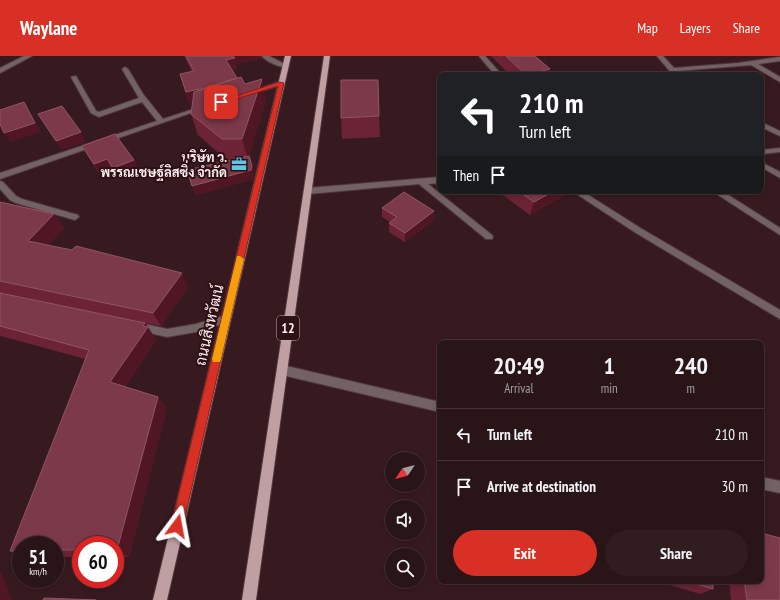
<!DOCTYPE html>
<meta charset="utf-8">
<style>
:root{--surface:#291417;--page:#311d20;--text:#f1f3f6;--muted:#a59ea1;--line:#453336;--accent:#d93025}
body{margin:0;font-family:"PT Sans Narrow",Sarabun,sans-serif;background:var(--page);color:var(--text);height:100vh;display:flex;flex-direction:column;font-size:15px;white-space:nowrap}
*{box-sizing:border-box;margin:0}
p{font-size:13px;color:var(--muted)}
.icon{flex:none;width:22px;height:22px;fill:none;stroke:currentColor;stroke-width:2;stroke-linecap:round;stroke-linejoin:round}
.map{position:relative;flex:1;overflow:hidden}
.sheet{position:absolute;left:437px;top:284px;width:327px;height:244px;display:flex;flex-direction:column;background:var(--surface);border-radius:8px;box-shadow:0 2px 6px #0003,0 0 0 1px var(--line)}
.sheet>*{flex:none}
.top-card{position:absolute;left:437px;top:16px;width:327px;height:122px;border-radius:8px;box-shadow:0 2px 6px #0003,0 0 0 1px var(--line);background:#202124;color:#fff;overflow:hidden}
.needle{width:26px;rotate:235deg}
.buttons{position:absolute;left:385px;top:396px;display:grid;gap:8px}
.buttons a{display:grid;place-items:center;width:40px;height:40px;border-radius:50%;background:var(--surface);box-shadow:0 2px 6px #0003,0 0 0 1px var(--line);font-size:20px}
.speed{position:absolute;left:12px;top:480px;display:flex;gap:8px;font-size:20px;font-weight:700;text-align:center}
.speed>*{display:grid;place-content:center;width:52px;height:52px;border-radius:50%;background:var(--surface);box-shadow:0 2px 6px #0003,0 0 0 1px var(--line);line-height:1}
.speed small{font-size:10px;font-weight:400}
.speed .limit{border:6px solid #d22;background:#fff;color:#111}
.pin{position:absolute;display:grid;place-items:center;width:34px;height:34px;color:#fff;margin:-17px;border-radius:8px;box-shadow:0 2px 6px #0006}
.me{position:absolute;width:44px;margin:-22px;rotate:13deg;stroke-linejoin:round;filter:drop-shadow(0 0 3px #0008)}
.turn{display:flex;align-items:center;gap:14px;height:84px;padding:0 16px;font-size:18px}
.turn .icon{width:52px;height:52px;stroke-width:2.5}
.turn b{display:block;font-size:28px;line-height:34px}
.then{display:flex;align-items:center;height:38px;padding:0 16px;background:#0003;gap:8px;font-size:15px}
.eta{display:flex;justify-content:space-evenly;align-items:center;height:68px;text-align:center}
.eta b{font-size:24px;font-weight:800;line-height:28px}
.button{display:flex;gap:8px;margin-top:auto;padding:8px 16px}
.button a{flex:1;height:46px;border-radius:24px;background:var(--accent);color:#fff;font-size:16px;font-weight:800;line-height:46px;text-align:center}
.button a+a{background:var(--page);color:var(--text)}
ul{padding:0;list-style:none}
li{display:flex;align-items:center;gap:12px;height:52px;padding:0 16px;border-top:1px solid var(--line)}
li div{flex:1}
li b{display:block;font-size:15px}
li em{font-style:normal}
header{display:flex;align-items:center;gap:24px;box-sizing:border-box;height:56px;padding:0 20px;background:var(--accent);color:#fff}
header strong{font-size:19px}
nav{display:flex;gap:22px;margin-inline-start:auto;font-size:14px}
.map>svg:first-child{display:block}
</style>
<header>
<strong>Waylane</strong>
<nav><a>Map</a><a>Layers</a><a>Share</a></nav>
</header>
<div class="map">
<svg width="780" height="544" viewBox="0 0 780 544">
<rect width="100%" height="100%" fill="#371a1f"/>
<g fill="none" stroke-linecap="round" stroke-linejoin="round">
<g stroke="#53383c" stroke-width="2">
<g id="minor">
<polygon points="24,0 32,0 0,17 0,12"/>
<path d="M262,0H269L289,10C283,14 267,6 262,0Z"/>
<polygon points="479,0 485,0 502,19 495,19"/>
<polygon points="657,0 663,0 674,12 738,7 780,1 780,5 758,8 780,21 780,26 751,9 677,15 679,19 673,19"/>
<polygon points="125,11 128,13 143,38 163,63 203,50 208,51 0,123 0,117 157,65 142,46 99,61 91,57 71,21 76,20 96,55 99,56 139,42 122,13"/>
<polygon points="281,25 283,26 283,28 251,39 248,37"/>
<polygon points="761,66 780,75 780,80 761,71"/>
<polygon points="780,92 780,96 761,98 761,94"/>
<polygon points="761,106 780,116 780,122 761,111"/>
<polygon points="440,121 440,127 428,128 492,179 493,181 492,183 486,183 419,128 308,138 304,135 308,132"/>
<polygon points="0,125 3,126 16,140 22,143 78,159 79,161 75,164 16,147 10,144 0,133"/>
<polygon points="572,135 582,135 642,173 780,254 780,263 636,177"/>
<polygon points="712,135 722,135 780,172 780,179"/>
<polygon points="226,259 229,260 231,263 229,266 196,276 167,281 136,274 132,273 131,270 132,267 136,266 167,273 196,268"/>
<polygon points="282,309 440,346 440,356 282,319 278,317 277,314 278,311"/>
<polygon points="761,421 780,425 780,437 761,433"/>
</g>
</g>
<g stroke="#53383c" stroke-width="2">
<g id="major">
<polygon points="285,0 291,0 167,544 153,544"/>
<polygon points="324,0 330,0 256,544 242,544"/>
</g>
</g>
<use href="#minor" fill="#726263" fill-rule="evenodd"/>
<use href="#major" fill="#c09fa2" fill-rule="evenodd"/>
</g>
<g fill="#6c2335">
<polygon points="184,0 261,0 262,2 236,8 237,13 232,14 237,22 266,44 249,100 254,120 254,123 196,139 192,130 228,105 198,79 191,58 193,46 189,47 180,18 192,16"/>
<polygon points="491,0 535,0 550,13 549,19 510,19"/>
<polygon points="379,60 380,81 342,83 341,62"/>
<polygon points="82,90 134,104 138,113 117,121 111,112 99,117 87,99"/>
<polygon points="502,135 570,135 570,136 530,159 501,138"/>
<polygon points="0,146 54,158 64,172 48,189 188,231 161,270 146,267 156,284 125,331 158,341 167,352 129,501 115,501 115,489 81,489 81,501 55,501 55,489 85,303 1,280 0,281"/>
<polygon points="382,152 434,155 434,164 405,186 389,176 389,167 390,166 382,161"/>
<polygon points="10,495 21,495 21,499"/>
<polygon points="670,525 713,525 713,533 700,538 670,529"/>
<polygon points="729,525 761,525 780,544 731,544"/>
</g>
<g fill="#501624">
<polygon points="232,0 261,0 262,2 236,8 237,13 229,15 226,4"/>
<polygon points="550,13 549,19 527,19"/>
<polygon points="262,23 266,44 248,104 242,83"/>
<polygon points="199,33 200,44 189,47 186,36"/>
<polygon points="24,46 41,76 10,86 4,77"/>
<polygon points="81,76 86,86 61,94 56,85"/>
<polygon points="107,103 111,112 99,117 94,108"/>
<polygon points="134,104 138,113 117,121 113,112"/>
<polygon points="252,110 254,120 254,123 196,139 192,130"/>
<polygon points="554,135 570,135 570,136 530,159 534,146"/>
<polygon points="434,155 434,164 405,186 405,177"/>
<polygon points="54,158 64,172 39,199 28,185"/>
<polygon points="182,217 188,231 161,270 153,257"/>
<polygon points="145,267 156,284 120,338 110,326"/>
<polygon points="158,341 167,352 129,501 117,494"/>
<polygon points="0,514 12,544 0,544"/>
</g>
<g fill="#7c3949" stroke="#905563">
<polygon points="186,0 233,0 235,2 226,4 237,22 199,34 199,33 186,36 180,18 194,15"/>
<polygon points="506,0 535,0 550,13 526,19"/>
<polygon points="241,21 245,28 262,23 242,83 222,83 191,58 194,36"/>
<polygon points="341,24 378,24 379,60 341,62"/>
<polygon points="24,46 35,67 4,77 0,68 0,54"/>
<polygon points="62,50 81,76 56,85 38,58"/>
<polygon points="115,78 134,104 113,112 107,103 94,108 82,90"/>
<polygon points="249,100 252,110 251,114 192,130 187,114"/>
<polygon points="518,135 554,135 534,146"/>
<polygon points="404,136 434,155 405,177 389,167 397,161 382,152"/>
<polygon points="0,146 54,158 28,185 72,194 76,190 182,217 153,257 0,225"/>
<polygon points="0,237 145,267 143,270 148,271 110,326 158,341 117,494 115,494 115,489 81,489 81,494 55,494 55,489 21,489 21,495 10,495 89,294 0,270"/>
<polygon points="761,477 780,482 780,544 747,544 744,525 761,525"/>
<polygon points="686,525 713,525 713,533"/>
<polygon points="44,542 96,544 43,544"/>
</g>
<polygon fill="#d93025" stroke="#8d1f18" points="279,26 284,27 183,470 181,474 177,476 173,474 171,470 278,30 223,47 218,46"/>
<polygon fill="#f59e0b" points="237,200 240,200 244,203 221,303 220,306 213,306 212,303"/>
<defs>
<g id="office-bare" transform="scale(1.2)"><path d="M-6-3h4V-5.5h4V-3h4V5H-6ZM-1-4.5V-3h2v-1.5ZM-6 0V1H6V0Z" fill="#5dc7e8" stroke="#2d1115" stroke-width="2.5" paint-order="stroke"/></g>
</defs>
<g fill-rule="evenodd">
<use href="#office-bare" x="239" y="108"/>
</g>
<g text-anchor="middle" dominant-baseline="central" stroke-width="4" stroke-linejoin="round" paint-order="stroke">
<g font-size="13" font-weight="bold" fill="#ffeeef" stroke="#2d1115" text-anchor="end">
<text x="227" y="101">บริษัท ว.<tspan x="227" dy="15">พรรณเชษฐ์ลิสซิ่ง จำกัด</tspan></text>
</g>
<rect fill="#2d1115" stroke="#c0acae" stroke-width="1" x="277" y="260" width="22" height="24" rx="3"/>
<g font-size="14" font-weight="bold" fill="#ffeeef">
<text x="288" y="272">12</text>
</g>
<g font-size="15" fill="#ffeeef" stroke="#2d1115">
<text transform="translate(209 269) rotate(-77)">ถนนสิงหวัฒน์</text>
</g>
</g>
</svg>
<div class="buttons">
<a><svg class="needle" viewBox="-14 -14 28 28"><path d="M0-13l5 13h-10z" fill="#e53935"/><path d="M0 13l5-13h-10z" fill="#a59ea1"/></svg></a>
<a><svg class="icon" aria-label="sound" viewBox="0 0 24 24"><path d="M4 9h4l5-4v14l-5-4H4zM17 9q2 3 0 6"/></svg></a>
<a><svg class="icon" aria-label="search" viewBox="0 0 24 24"><circle cx="10" cy="10" r="6"/><path d="M15 15l6 6"/></svg></a>
</div>
<div class="speed"><div>51<small>km/h</small></div><div class="limit">60</div></div>
<div class="pin" style="left:221px;top:46px;background:#d93025"><svg class="icon" aria-label="arrive" viewBox="0 0 24 24"><path d="M6 21V4h12l-3 4 3 4H6"/></svg></div>
<svg class="me" style="left:177px;top:470px" viewBox="-20 -20 40 40"><path d="M0-17L14 15 0 8-14 15z" fill="#d93025" stroke="#fff" stroke-width="4"/></svg>
<div class="top-card">
<div class="turn"><svg class="icon" aria-label="left" viewBox="0 0 24 24"><path d="M17 20v-9H6M10 6l-5 5 5 5"/></svg><div><b>210 m</b>Turn left</div></div>
<div class="then">Then<svg class="icon" aria-label="arrive" viewBox="0 0 24 24"><path d="M6 21V4h12l-3 4 3 4H6"/></svg></div>
</div>
<section class="sheet">
<div class="eta">
<div><b>20:49</b><p>Arrival</p></div>
<div><b>1</b><p>min</p></div>
<div><b>240</b><p>m</p></div>
</div>
<ul>
<li><svg class="icon" aria-label="left" viewBox="0 0 24 24"><path d="M17 20v-9H6M10 6l-5 5 5 5"/></svg><div><b>Turn left</b></div><em>210 m</em></li>
<li><svg class="icon" aria-label="arrive" viewBox="0 0 24 24"><path d="M6 21V4h12l-3 4 3 4H6"/></svg><div><b>Arrive at destination</b></div><em>30 m</em></li>
</ul>
<div class="button"><a>Exit</a><a>Share</a></div>
</section>
</div>
